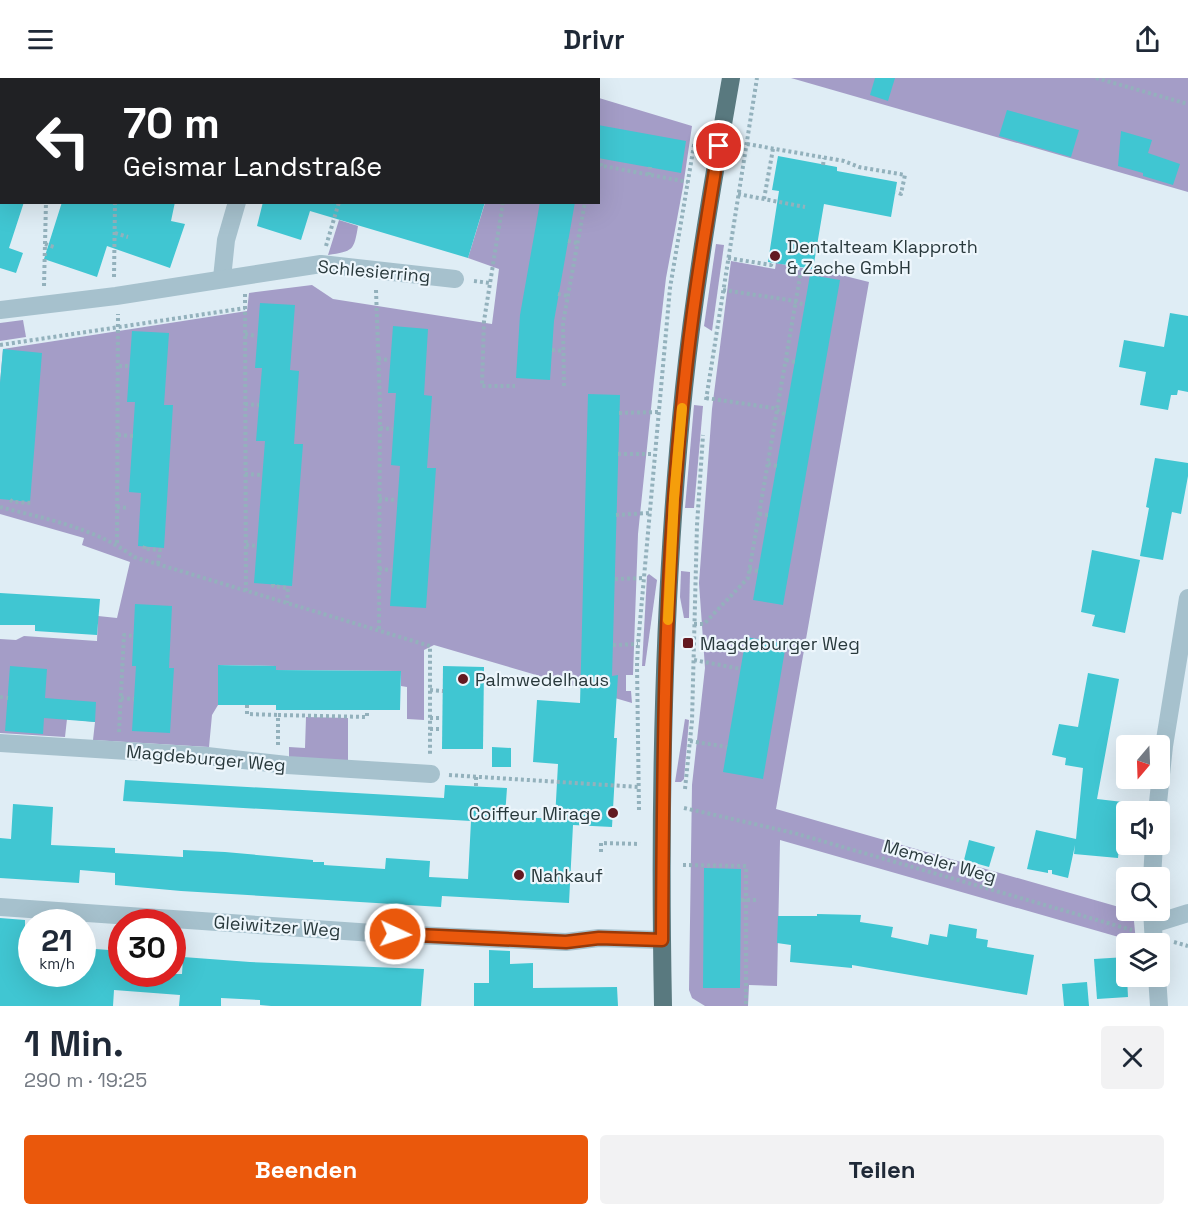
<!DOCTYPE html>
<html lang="de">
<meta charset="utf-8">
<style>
:root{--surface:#fff;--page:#f2f2f3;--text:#1f2937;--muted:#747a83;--accent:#ea580c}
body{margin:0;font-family:"Space Grotesk",sans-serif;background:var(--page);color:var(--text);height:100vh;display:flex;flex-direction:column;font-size:22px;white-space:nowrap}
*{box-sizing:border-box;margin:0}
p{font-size:20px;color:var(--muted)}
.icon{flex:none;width:33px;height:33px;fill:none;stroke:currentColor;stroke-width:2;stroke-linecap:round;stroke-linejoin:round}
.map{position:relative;height:928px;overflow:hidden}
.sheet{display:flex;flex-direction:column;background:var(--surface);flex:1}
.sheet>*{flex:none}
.guide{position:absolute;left:0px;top:0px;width:600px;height:126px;box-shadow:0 6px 24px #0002;background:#202124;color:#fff;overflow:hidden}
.needle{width:39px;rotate:199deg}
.fabs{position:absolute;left:1116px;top:657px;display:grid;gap:12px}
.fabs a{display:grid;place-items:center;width:54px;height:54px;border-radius:6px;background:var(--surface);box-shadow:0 6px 24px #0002;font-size:30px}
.speed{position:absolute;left:18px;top:831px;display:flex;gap:12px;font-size:30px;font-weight:700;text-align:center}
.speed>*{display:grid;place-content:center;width:78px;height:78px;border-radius:50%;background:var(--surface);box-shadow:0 6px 24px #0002;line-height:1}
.speed small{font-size:15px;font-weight:400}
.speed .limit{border:9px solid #d22;background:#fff;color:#111}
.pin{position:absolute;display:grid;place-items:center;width:51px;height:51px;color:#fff;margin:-26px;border:3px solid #fff;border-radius:50%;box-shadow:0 2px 6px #0007}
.me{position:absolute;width:66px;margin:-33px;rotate:93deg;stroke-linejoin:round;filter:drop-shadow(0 0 4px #0008)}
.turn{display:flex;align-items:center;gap:21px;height:126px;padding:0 24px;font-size:27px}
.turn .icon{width:78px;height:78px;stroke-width:2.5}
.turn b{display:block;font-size:42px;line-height:51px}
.round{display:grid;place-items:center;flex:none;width:63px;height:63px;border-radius:6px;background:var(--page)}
.head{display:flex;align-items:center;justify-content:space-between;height:102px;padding:0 24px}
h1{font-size:36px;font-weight:800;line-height:45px}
.cta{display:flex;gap:12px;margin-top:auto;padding:12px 24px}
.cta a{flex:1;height:69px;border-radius:6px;background:var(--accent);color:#fff;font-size:24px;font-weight:800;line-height:69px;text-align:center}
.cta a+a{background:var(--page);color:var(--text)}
header{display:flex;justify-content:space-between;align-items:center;height:78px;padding:0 24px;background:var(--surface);font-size:27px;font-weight:800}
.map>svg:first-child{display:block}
</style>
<header><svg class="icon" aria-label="menu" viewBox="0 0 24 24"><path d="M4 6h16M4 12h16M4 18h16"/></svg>Drivr<svg class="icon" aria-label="share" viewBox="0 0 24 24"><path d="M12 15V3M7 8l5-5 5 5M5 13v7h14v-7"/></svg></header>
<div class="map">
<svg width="1188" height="928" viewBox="0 0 1188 928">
<rect width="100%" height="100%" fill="#dfedf5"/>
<g fill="#a49dc7">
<polygon points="791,0 1188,0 1188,114"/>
<polygon points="599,20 692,48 683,109 666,200 654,302 638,456 633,597 626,597 626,613 631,613 632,625 434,567 424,572 424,642 407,641 407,609 401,608 401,593 276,592 276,588 219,587 218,627 212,637 209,669 93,662 95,644 67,641 65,659 0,655 0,561 16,562 24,558 97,563 98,538 117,540 130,484 82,467 84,460 0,436 0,305 3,271 247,233 249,215 312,207 333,221 492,246 499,191 468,180 485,125 598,124"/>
<path d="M339,142L358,148C354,173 353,173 328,177Z"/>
<polygon points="716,166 724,167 712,253 704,248"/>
<polygon points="731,183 775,191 776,185 845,198 869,204 776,731 1126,831 1126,832 1133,833 1136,864 780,762 777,908 749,907 748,928 705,928 692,920 689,912 692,707 705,590 699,505 712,331"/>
<polygon points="23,242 26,259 0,263 0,245"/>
<polygon points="694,327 703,328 694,430 685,430"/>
<polygon points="681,493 690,494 689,540 684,540 680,519"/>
<polygon points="649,496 657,502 645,588 642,588 647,498"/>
<polygon points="306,639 348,640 348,686 289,680 289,669 305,670"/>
<polygon points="685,641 689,642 684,701 681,704 675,704"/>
</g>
<g fill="#40c6d2">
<polygon points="875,0 895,0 888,23 870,17"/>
<polygon points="1007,32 1079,52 1071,79 999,58"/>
<polygon points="598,47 686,63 681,95 598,80"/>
<polygon points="1121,53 1152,62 1148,75 1180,86 1173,107 1143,98 1143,95 1118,88"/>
<polygon points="778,78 837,89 837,93 897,104 891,139 824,126 813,191 768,184 779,113 772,112"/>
<polygon points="0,124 24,124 9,170 23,175 16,195 0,190"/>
<polygon points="62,124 175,124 171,143 185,146 170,190 107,168 97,199 44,181"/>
<polygon points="263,124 485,124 468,180 310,133 301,162 257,148"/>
<polygon points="540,124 575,124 554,243 550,302 516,300 520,237"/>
<polygon points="810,197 840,202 783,527 753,522"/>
<polygon points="260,225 295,227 290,292 299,293 294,366 303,366 292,508 254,505 265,363 256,363 262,290 255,290"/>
<polygon points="1170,235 1188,238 1188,314 1178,312 1177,317 1171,317 1168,332 1140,327 1146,294 1119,289 1124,262 1164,269"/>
<polygon points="393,248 428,251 424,317 432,318 427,390 436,390 426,530 390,528 400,388 391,387 396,315 388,315"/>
<polygon points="132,253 169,255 164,327 173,327 164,470 138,468 141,415 129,414 135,324 127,324"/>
<polygon points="3,271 42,275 30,424 0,421 0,305"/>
<polygon points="588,316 620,317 612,598 618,597 614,660 617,660 612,749 573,747 569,825 442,818 441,829 181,813 115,807 115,795 80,792 79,805 0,800 0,760 11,761 13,726 53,729 51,767 115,770 115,775 183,779 183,772 225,774 313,782 313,784 324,784 324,787 385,791 386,780 430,783 429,799 468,801 471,743 123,723 125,702 444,720 445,707 507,710 505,738 555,741 558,686 533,684 537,622 580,625"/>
<polygon points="1155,380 1188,385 1188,398 1181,436 1172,434 1163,482 1140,478 1149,430 1146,429"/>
<polygon points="1092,472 1140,482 1125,555 1092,548 1095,537 1081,534"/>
<polygon points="0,515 100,521 97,557 35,553 35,547 0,547"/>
<polygon points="135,526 172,528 169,590 174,590 170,655 132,653 136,588 132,588"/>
<polygon points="746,559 786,566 763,701 723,694"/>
<polygon points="218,587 276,588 276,592 401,593 400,632 276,632 276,627 218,627"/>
<polygon points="10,588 47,591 45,620 96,624 95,644 44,640 43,656 5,653"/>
<polygon points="443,588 484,589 483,671 442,671"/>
<polygon points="1088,595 1119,601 1097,721 1123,724 1118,780 1074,776 1075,767 1068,800 1052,796 1052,792 1048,792 1048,795 1027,791 1036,752 1076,761 1083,690 1065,687 1066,680 1052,677 1059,646 1078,649"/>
<polygon points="492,669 511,670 511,689 492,689"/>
<polygon points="969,762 995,769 989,789 964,782"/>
<polygon points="704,790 741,791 740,910 703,910"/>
<polygon points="817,836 861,837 860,844 893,849 891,859 928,867 930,856 947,859 949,846 977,851 976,860 988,862 987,869 1034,877 1027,917 852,887 852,890 790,884 791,867 777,865 778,838 817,838"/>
<polygon points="0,840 25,842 25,860 32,860 32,896 82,896 82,870 122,873 122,896 182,896 183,879 250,884 424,891 421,928 271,928 260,927 260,922 221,920 221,928 179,928 180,917 114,912 113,928 0,928"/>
<polygon points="489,872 510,873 510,886 533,885 533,910 617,909 618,928 474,928 474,905 489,905"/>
<polygon points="1126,879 1128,919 1097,921 1094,881"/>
<polygon points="1087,904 1089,928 1064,928 1062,906"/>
</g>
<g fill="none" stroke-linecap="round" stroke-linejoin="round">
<g stroke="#93b1bc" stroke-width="4" stroke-dasharray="3 3" stroke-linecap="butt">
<polyline points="56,0 61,2"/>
<polyline points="1096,0 1188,26"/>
<polyline points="48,2 48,0"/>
<polyline points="95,2 95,0"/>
<polyline points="163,2 163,0"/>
<polyline points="375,2 376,0"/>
<polyline points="524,2 524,0"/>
<polyline points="747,66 844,83 859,89 905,97 901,116 896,114"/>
<polyline points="598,87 688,104"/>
<polyline points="823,87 824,80"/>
<polyline points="601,88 602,81"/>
<polyline points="649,97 650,89"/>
<polyline points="738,116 805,129"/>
<polyline points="764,121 773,71"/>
<polyline points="503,124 484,243 482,308 515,308"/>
<polyline points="115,155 128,159"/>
<polyline points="568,163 577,165"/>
<polyline points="45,166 54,169"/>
<polyline points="326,168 339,124"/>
<polyline points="728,180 771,187 772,185"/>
<polyline points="114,199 115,124"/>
<polyline points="474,203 490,205"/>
<polyline points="44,208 46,124"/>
<polyline points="376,212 380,325 379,553"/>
<polyline points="723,212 789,222 805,227"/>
<polyline points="245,216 246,513"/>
<polyline points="558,216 568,218"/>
<polyline points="245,256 257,258"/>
<polyline points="0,267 245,230"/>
<polyline points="552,272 564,273"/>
<polyline points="378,281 390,282"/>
<polyline points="786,282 795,284"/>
<polyline points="119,288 129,288"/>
<polyline points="564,308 563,245 585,124"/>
<polyline points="706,320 773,330 786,337"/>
<polyline points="706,322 757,0"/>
<polyline points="245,326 259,327"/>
<polyline points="619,335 658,334"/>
<polyline points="380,350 393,351"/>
<polyline points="118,357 133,358"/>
<polyline points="618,376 654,376"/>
<polyline points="768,386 777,388"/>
<polyline points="245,396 262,397"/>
<polyline points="379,421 397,422"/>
<polyline points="10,422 13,424 33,425"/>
<path d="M0,429C46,441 96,450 134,479L430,568V678"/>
<polyline points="117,429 128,430"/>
<polyline points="759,436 768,437"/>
<polyline points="616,437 649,435"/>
<polyline points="117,465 118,236"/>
<polyline points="246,467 257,468"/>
<polyline points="145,468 144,471 160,472 158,486"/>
<polyline points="379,491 392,492"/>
<polyline points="749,491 758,493"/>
<polyline points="615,501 644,500"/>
<polyline points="273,506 273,508 288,510 287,525"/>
<polyline points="694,546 704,546 748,500 801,193"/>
<polyline points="613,567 638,566"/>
<polyline points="694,582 741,591"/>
<polyline points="430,612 443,613"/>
<polyline points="0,619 8,620"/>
<polyline points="121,620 134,621"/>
<polyline points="247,627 247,636 278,637"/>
<polyline points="430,640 442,640"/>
<polyline points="430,651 442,651"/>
<polyline points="119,654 124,557 133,558"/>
<polyline points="690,663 727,669"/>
<polyline points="278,667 278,637 367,639 367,632"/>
<polyline points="449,697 639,709"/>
<polyline points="476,708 476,699"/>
<polyline points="685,711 692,643 697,447 703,357"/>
<polyline points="684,730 794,755 1132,852"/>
<polyline points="639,732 637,587 638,566 670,210 694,67 697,60"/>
<polyline points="601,774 601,765 640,766"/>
<polyline points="683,787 746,788 746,928"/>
<polyline points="741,822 757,822"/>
<polyline points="1174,864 1188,868"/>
</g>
<g stroke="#a6c1cd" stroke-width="18">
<polyline points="273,2 273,0"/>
<polyline points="222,200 226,162 237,124"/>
<polyline points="0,232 116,218 321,186 455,201"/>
<polyline points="0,665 207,678 287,687 431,696"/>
<polyline points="1157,734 1164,668 1188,520"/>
<polyline points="1152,800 1154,766"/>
<polyline points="0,829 373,855 566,864 599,860 662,862"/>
<polyline points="1152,832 1154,866"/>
<polyline points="1153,846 1188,835"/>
<polyline points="1157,898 1159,928"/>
</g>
<path stroke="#59797f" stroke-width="18" d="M663,928C659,724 663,513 684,310C695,206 713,103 731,0"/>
</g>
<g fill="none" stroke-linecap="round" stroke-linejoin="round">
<g stroke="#983908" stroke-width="15">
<path id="route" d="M395,856L566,864L599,860L662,862C663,678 664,493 684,310C692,229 706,148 719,68"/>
</g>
<use href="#route" stroke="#ea580c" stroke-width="10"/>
<polyline stroke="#f59e0b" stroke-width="10" points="668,542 674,420 682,330"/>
</g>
<g fill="#631a21" stroke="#edf6fc" stroke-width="2">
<circle cx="775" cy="178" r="6"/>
<rect x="682" y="559" width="12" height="12" rx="3"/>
<circle cx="463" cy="601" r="6"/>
<circle cx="613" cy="735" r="6"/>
<circle cx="519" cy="797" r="6"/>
</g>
<g text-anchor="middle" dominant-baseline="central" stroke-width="4.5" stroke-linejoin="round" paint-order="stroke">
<g font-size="18" fill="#29393c" stroke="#edf6fc" text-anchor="start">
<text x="787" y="168">Dentalteam Klapproth<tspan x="787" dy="21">&amp; Zache GmbH</tspan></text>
<text x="700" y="565">Magdeburger Weg</text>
<text x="475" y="601">Palmwedelhaus</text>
<text x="601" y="735" text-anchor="end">Coiffeur Mirage</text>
<text x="531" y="797">Nahkauf</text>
</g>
<g font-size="18" fill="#29393c" stroke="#edf6fc">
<text transform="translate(374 193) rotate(5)">Schlesierring</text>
<text transform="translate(206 680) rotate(5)">Magdeburger Weg</text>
<text transform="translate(940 783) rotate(16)">Memeler Weg</text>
<text transform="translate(277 848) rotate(4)">Gleiwitzer Weg</text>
</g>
</g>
</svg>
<div class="fabs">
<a><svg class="needle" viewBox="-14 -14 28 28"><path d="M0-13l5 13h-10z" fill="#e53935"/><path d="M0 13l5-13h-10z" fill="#747a83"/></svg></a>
<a><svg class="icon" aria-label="sound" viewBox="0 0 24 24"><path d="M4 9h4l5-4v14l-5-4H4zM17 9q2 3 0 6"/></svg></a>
<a><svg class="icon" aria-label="search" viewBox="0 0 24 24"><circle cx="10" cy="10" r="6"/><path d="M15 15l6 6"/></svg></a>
<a><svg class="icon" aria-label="layers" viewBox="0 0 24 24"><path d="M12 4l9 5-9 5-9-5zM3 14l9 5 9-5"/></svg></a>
</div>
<div class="speed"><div>21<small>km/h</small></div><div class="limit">30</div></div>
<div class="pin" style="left:719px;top:68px;background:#d93025"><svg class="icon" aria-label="arrive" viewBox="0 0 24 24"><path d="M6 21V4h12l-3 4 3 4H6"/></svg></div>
<svg class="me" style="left:395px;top:856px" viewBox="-20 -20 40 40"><circle r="17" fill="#ea580c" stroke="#fff" stroke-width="3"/><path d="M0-11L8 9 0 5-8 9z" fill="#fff"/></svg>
<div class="guide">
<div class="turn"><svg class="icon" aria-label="left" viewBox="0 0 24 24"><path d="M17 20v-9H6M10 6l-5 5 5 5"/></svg><div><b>70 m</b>Geismar Landstraße</div></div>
</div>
</div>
<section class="sheet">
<div class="head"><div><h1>1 Min.</h1><p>290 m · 19:25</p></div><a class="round"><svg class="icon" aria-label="close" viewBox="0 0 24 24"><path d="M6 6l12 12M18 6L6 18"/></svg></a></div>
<div class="cta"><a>Beenden</a><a>Teilen</a></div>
</section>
